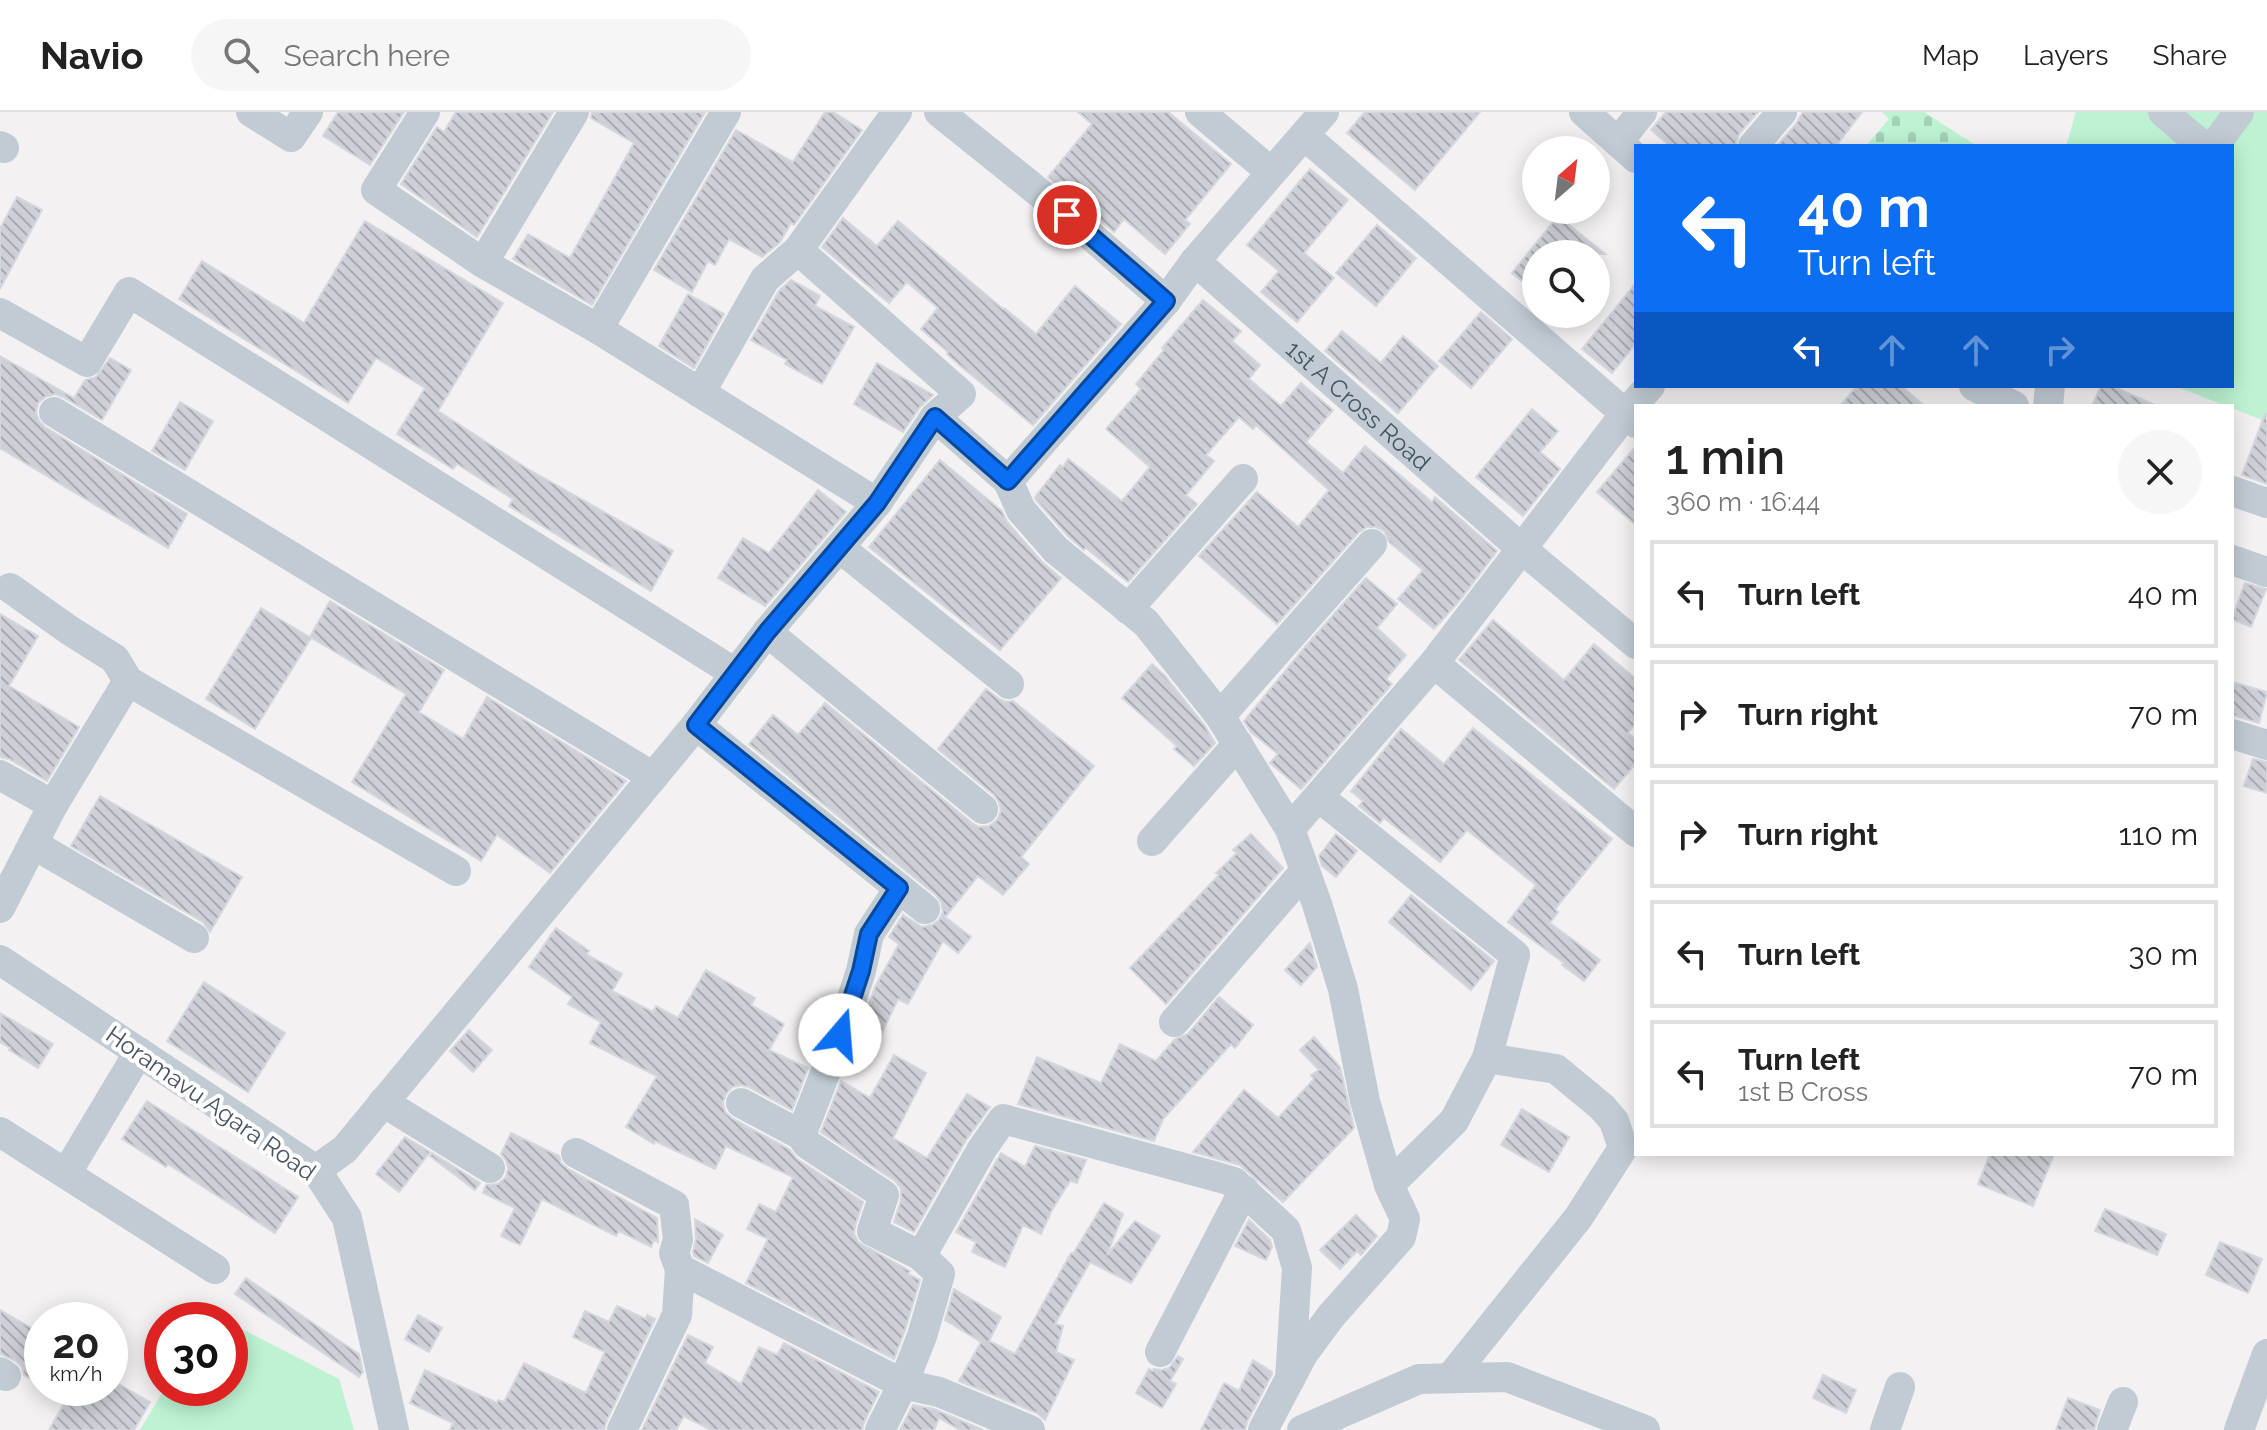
<!DOCTYPE html>
<meta charset="utf-8">
<style>
:root{--surface:#fff;--page:#f6f6f6;--text:#222;--muted:#767676;--line:#e0e0e0}
body{margin:0;font-family:Raleway,sans-serif;background:var(--page);color:var(--text);height:100vh;display:flex;flex-direction:column;font-size:30px;white-space:nowrap}
*{box-sizing:border-box;margin:0}
p{font-size:26px;color:var(--muted)}
.icon{flex:none;width:44px;height:44px;fill:none;stroke:currentColor;stroke-width:2;stroke-linecap:round;stroke-linejoin:round}
.map{position:relative;flex:1;overflow:hidden}
.panel{position:absolute;left:1634px;top:292px;width:600px;height:752px;display:flex;flex-direction:column;background:var(--surface);border-radius:0px;box-shadow:0 4px 20px #0003}
.panel>*{flex:none}
.hud{position:absolute;left:1634px;top:32px;width:600px;height:244px;border-radius:0px;box-shadow:0 4px 20px #0003;background:#0c6ef2;color:#fff;overflow:hidden}
.needle{width:52px;rotate:28deg}
.tools{position:absolute;left:1522px;top:24px;display:grid;gap:16px}
.tools a{display:grid;place-items:center;width:88px;height:88px;border-radius:50%;background:var(--surface);box-shadow:0 4px 20px #0003;font-size:40px}
.speed{position:absolute;left:24px;top:1190px;display:flex;gap:16px;font-size:40px;font-weight:700;text-align:center}
.speed>*{display:grid;place-content:center;width:104px;height:104px;border-radius:50%;background:var(--surface);box-shadow:0 4px 20px #0003;line-height:1}
.speed small{font-size:20px;font-weight:400}
.speed .limit{border:12px solid #d22;background:#fff;color:#111}
.pin{position:absolute;display:grid;place-items:center;width:68px;height:68px;color:#fff;margin:-34px;border:4px solid #fff;border-radius:50%;box-shadow:0 2px 8px #0007}
.me{position:absolute;width:88px;margin:-44px;rotate:18deg;stroke-linejoin:round;filter:drop-shadow(0 0 6px #0008)}
.turn{display:flex;align-items:center;gap:28px;height:168px;padding:0 32px;font-size:36px}
.turn .icon{width:104px;height:104px;stroke-width:2.5}
.turn b{display:block;font-size:56px;line-height:68px}
.lanes{display:flex;align-items:center;height:76px;padding:0 32px;background:#0003;justify-content:center;gap:40px;direction:ltr}
.lanes .off{opacity:.35}
.round{display:grid;place-items:center;flex:none;width:84px;height:84px;border-radius:42px;background:var(--page)}
.summary{display:flex;align-items:center;justify-content:space-between;height:136px;padding:0 32px}
h1{font-size:48px;font-weight:600;line-height:60px}
ul{padding:0;list-style:none}
li{display:flex;align-items:center;gap:24px;height:108px;margin:0 16px 12px;padding:0 16px;border:4px solid var(--line);border-radius:0px}
li div{flex:1}
li b{display:block;font-size:30px}
li em{font-style:normal}
header{display:flex;align-items:center;gap:48px;box-sizing:border-box;height:112px;padding:0 40px;background:var(--surface);border-bottom:2px solid var(--line)}
header strong{font-size:38px}
nav{display:flex;gap:44px;margin-inline-start:auto;font-size:28px}
.search{width:560px;height:72px;background:var(--page);display:flex;align-items:center;gap:20px;box-sizing:border-box;padding:0 28px;border-radius:44px;color:var(--muted);font-size:30px}
.map>svg:first-child{display:block}
</style>
<header>
<strong>Navio</strong>
<div class="search"><svg class="icon" aria-label="search" viewBox="0 0 24 24"><circle cx="10" cy="10" r="6"/><path d="M15 15l6 6"/></svg>Search here</div>
<nav><a>Map</a><a>Layers</a><a>Share</a></nav>
</header>
<div class="map">
<svg width="2267" height="1318" viewBox="0 0 2267 1318">
<defs>
<pattern id="cemetery-stones" width="16" height="16" patternUnits="userSpaceOnUse" patternTransform="scale(2)"><rect width="16" height="16" fill="#bdf3d3"/><path d="M2 7V4a2 2 0 0 1 4 0v3zM10 15v-3a2 2 0 0 1 4 0v3z" fill="#a4d2b8"/></pattern>
<pattern id="building-back-hatch" width="6" height="6" patternUnits="userSpaceOnUse" patternTransform="scale(2)"><rect width="6" height="6" fill="#cdd0d6"/><path d="M-1 5l2 2M0 0l6 6M5-1l2 2" fill="none" stroke="#a8abb1"/></pattern>
</defs>
<rect width="100%" height="100%" fill="#f3f1f1"/>
<g fill="#bdf3d3">
<polygon points="2076,0 2267,0 2267,310 2232,296 2232,294 2226,294 2175,274 2232,274 2232,34 2066,34"/>
<polygon points="230,1211 339,1267 354,1318 140,1318 165,1276 230,1276"/>
</g>
<polygon fill="url(#cemetery-stones)" points="1882,0 1924,0 1977,34 1866,34 1889,7"/>
<g fill="url(#building-back-hatch)" stroke="#d4d7dd" stroke-width="2">
<polygon points="338,0 404,0 370,53 323,24"/>
<polygon points="456,0 553,0 477,125 401,72 437,15 444,20"/>
<polygon points="592,0 705,0 592,193 513,147 528,122 570,146 634,31 591,6"/>
<polygon points="825,0 833,0 862,18 794,113 791,111 780,130 762,145 729,127 715,153 708,149 692,180 654,158 736,18 793,50"/>
<polygon points="1078,0 1168,0 1231,52 1185,108 1190,112 1165,142 1124,107 1114,120 1048,65 1092,12"/>
<polygon points="1365,0 1480,0 1415,78 1347,21"/>
<polygon points="1666,0 1758,0 1739,22 1735,34 1670,34 1651,18"/>
<polygon points="1803,0 1862,0 1836,34 1777,34 1796,12"/>
<polygon points="1310,57 1348,88 1304,141 1334,166 1297,210 1261,180 1279,159 1247,133"/>
<polygon points="17,85 42,98 0,177 0,117"/>
<polygon points="1558,104 1605,142 1536,142 1536,180 1512,161"/>
<polygon points="843,106 877,134 898,109 1003,197 1004,196 1036,222 1075,174 1121,212 1033,313 958,252 947,242 948,240 921,217 938,196 907,170 889,191 822,135"/>
<polygon points="365,109 503,191 438,299 528,357 673,439 651,479 509,394 513,387 457,352 453,357 397,322 425,276 376,246 348,291 179,187 202,149 304,211"/>
<polygon points="1377,113 1416,146 1376,194 1336,161"/>
<polygon points="791,168 820,184 815,194 854,215 822,272 785,252 787,248 751,228 779,179"/>
<polygon points="1636,171 1636,231 1612,261 1582,237"/>
<polygon points="688,182 724,202 694,256 659,234"/>
<polygon points="1203,188 1241,219 1232,229 1260,253 1249,267 1281,294 1301,271 1333,298 1306,330 1343,361 1365,334 1432,390 1435,385 1497,439 1460,488 1434,517 1398,487 1423,458 1389,430 1384,419 1376,415 1367,415 1359,420 1277,512 1199,444 1257,380 1298,415 1329,378 1256,313 1253,317 1239,305 1206,343 1214,349 1186,383 1197,392 1128,470 1086,436 1084,438 1069,425 1036,388 1035,385 1060,353 1063,355 1068,347 1122,389 1150,355 1106,317 1141,277 1136,272 1164,238 1162,236"/>
<polygon points="1481,200 1512,227 1471,276 1439,249"/>
<polygon points="1342,219 1381,251 1403,224 1438,254 1398,301 1325,239"/>
<polygon points="0,244 74,286 85,268 96,265 110,246 131,258 102,308 63,285 55,282 45,285 38,291 36,300 39,309 45,315 187,402 168,436 0,336"/>
<polygon points="877,251 933,283 920,295 903,320 854,292"/>
<polygon points="1857,274 1901,274 1925,294 1840,294"/>
<polygon points="2101,274 2112,274 2157,294 2092,294"/>
<polygon points="180,290 213,309 185,358 152,339"/>
<polygon points="1532,297 1558,319 1540,340 1560,357 1523,404 1476,365"/>
<polygon points="2265,302 2267,302 2267,372 2242,363"/>
<polygon points="1636,334 1636,413 1597,380"/>
<polygon points="940,348 1002,399 1007,410 1042,450 1061,466 1000,538 869,435"/>
<polygon points="818,378 846,400 765,494 718,466 743,426 769,441"/>
<polygon points="1366,466 1397,492 1377,516 1406,543 1386,567 1392,572 1301,677 1270,651 1278,642 1251,620 1244,609 1305,535"/>
<polygon points="2245,471 2266,477 2251,515 2232,507"/>
<polygon points="330,489 444,558 419,600 463,627 487,585 626,669 550,761 497,723 481,749 352,670 406,582 310,525"/>
<polygon points="261,496 311,526 255,617 206,587"/>
<polygon points="0,502 38,524 9,574 79,615 47,669 9,647 0,645"/>
<polygon points="1493,508 1564,568 1594,532 1636,567 1636,611 1628,621 1636,628 1636,651 1614,677 1459,548"/>
<polygon points="1152,552 1165,564 1205,614 1215,631 1194,654 1174,637 1177,634 1122,586"/>
<polygon points="2232,570 2267,580 2259,611 2232,603"/>
<polygon points="986,577 998,586 1005,590 1013,589 1094,654 1021,745 1029,752 1003,783 978,764 945,805 971,825 958,841 943,829 908,892 898,887 882,921 862,912 875,875 899,832 889,825 903,803 922,815 932,813 939,808 943,800 941,790 936,783 749,632 773,603 798,623 825,591 972,711 979,715 989,714 997,708 1001,699 999,690 994,683 938,637"/>
<polygon points="1473,616 1612,727 1555,797 1558,800 1550,811 1600,848 1584,869 1562,853 1564,851 1508,810 1536,773 1467,718 1440,750 1384,706 1380,711 1359,694 1363,689 1351,679 1401,617 1444,652"/>
<polygon points="2253,647 2267,650 2267,681 2244,674"/>
<polygon points="100,684 242,765 210,820 203,810 71,734"/>
<polygon points="1251,722 1283,756 1166,892 1130,856 1219,763 1216,761 1237,741 1233,738"/>
<polygon points="1336,722 1357,739 1336,765 1322,754 1319,744"/>
<polygon points="1411,783 1494,849 1471,878 1389,810"/>
<polygon points="556,816 589,839 586,842 622,862 612,879 653,900 656,894 678,906 706,858 755,886 751,893 784,912 769,938 808,956 792,998 749,975 741,973 732,975 726,982 723,991 725,1000 733,1007 789,1037 797,1047 863,1090 855,1114 854,1122 858,1130 910,1159 908,1162 920,1168 905,1218 894,1247 746,1171 768,1127 747,1117 759,1092 776,1100 793,1065 726,1034 715,1057 655,1029 654,1032 626,1015 657,964 590,931 601,910 568,892 572,885 529,855"/>
<polygon points="1310,831 1317,855 1301,873 1285,858"/>
<polygon points="204,870 285,921 248,980 167,929"/>
<polygon points="1219,885 1253,913 1235,936 1231,932 1163,1007 1154,1029 1018,992 1037,945 1101,971 1120,932 1156,949 1175,927 1188,922"/>
<polygon points="0,901 53,932 38,956 9,938 10,936 0,930"/>
<polygon points="469,918 492,938 473,960 450,939"/>
<polygon points="1314,925 1340,955 1354,1016 1283,1090 1240,1053 1193,1040 1244,978 1278,1006 1314,967 1311,963 1319,958 1300,938"/>
<polygon points="894,943 926,961 893,1026 927,1046 967,982 990,995 966,1028 914,1120 894,1110 901,1088 901,1076 895,1069 821,1020 841,969 870,986"/>
<polygon points="147,989 298,1085 275,1121 168,1052 166,1055 122,1027"/>
<polygon points="1522,997 1569,1025 1549,1060 1501,1033"/>
<polygon points="511,1021 559,1044 561,1051 568,1057 657,1106 658,1130 654,1128 651,1135 619,1119 616,1124 542,1087 520,1133 501,1124 515,1096 483,1081 486,1073 498,1072 506,1065 508,1056 506,1048 501,1042"/>
<polygon points="405,1025 430,1040 399,1080 376,1062"/>
<polygon points="1035,1034 1086,1048 1077,1071 1070,1069 1052,1098 1041,1122 1023,1113 1005,1155 972,1140 976,1130 956,1120 1001,1041 1025,1055"/>
<polygon points="432,1041 480,1071 475,1078 430,1044"/>
<polygon points="1990,1042 2054,1042 2033,1094 1978,1072"/>
<polygon points="1104,1091 1123,1102 1107,1143 1135,1109 1160,1124 1131,1171 1090,1150 1055,1212 1063,1214 1056,1240 1074,1248 1045,1308 1037,1301 959,1269 981,1230 945,1208 954,1177 1001,1205 989,1229 1015,1242 1071,1141 1073,1142"/>
<polygon points="2105,1097 2166,1122 2157,1143 2095,1119"/>
<polygon points="1356,1103 1377,1124 1361,1143 1357,1139 1340,1157 1320,1138"/>
<polygon points="695,1107 723,1123 708,1151 694,1144 693,1140 696,1127"/>
<polygon points="1249,1108 1270,1128 1272,1135 1266,1148 1235,1134"/>
<polygon points="2220,1130 2262,1147 2248,1181 2206,1163"/>
<polygon points="246,1166 359,1242 363,1260 359,1265 235,1182"/>
<polygon points="617,1194 646,1207 647,1203 655,1207 606,1310 604,1318 450,1318 453,1311 410,1291 425,1258 497,1291 498,1288 504,1290 524,1251 586,1281 605,1240 573,1225 585,1199 609,1210"/>
<polygon points="0,1198 42,1222 42,1273 24,1263 22,1255 16,1249 0,1242"/>
<polygon points="418,1203 442,1216 429,1240 405,1227"/>
<polygon points="688,1223 713,1235 705,1251 741,1272 759,1235 777,1243 784,1231 879,1280 864,1310 862,1318 711,1318 684,1304 676,1318 642,1318"/>
<polygon points="1178,1244 1183,1247 1170,1269 1176,1272 1162,1296 1136,1281 1149,1257 1152,1259 1154,1257 1162,1258 1169,1256"/>
<polygon points="1253,1248 1272,1260 1272,1262 1247,1310 1245,1318 1201,1318 1224,1271 1239,1279"/>
<polygon points="1823,1263 1856,1278 1846,1301 1813,1286"/>
<polygon points="110,1267 150,1290 134,1318 49,1318 73,1276 110,1276"/>
<polygon points="2068,1286 2100,1298 2094,1318 2056,1318"/>
<polygon points="913,1293 934,1297 983,1318 960,1318 939,1306 934,1318 900,1318"/>
</g>
<g fill="none" stroke-linecap="round" stroke-linejoin="round">
<g stroke="#c1cbd3" stroke-width="30">
<polyline points="251,0 291,25 308,0"/>
<polyline points="425,0 376,78 483,151 598,217 877,391"/>
<polyline points="939,0 1067,103 1166,189"/>
<polyline points="1200,0 1271,60"/>
<polyline points="1584,0 1636,46"/>
<polyline points="2163,0 2203,34"/>
<polyline points="1305,24 1636,311"/>
<polyline points="1618,30 1642,0"/>
<polyline points="0,34 4,36"/>
<polyline points="1753,34 1782,0"/>
<polyline points="2214,34 2239,0"/>
<polyline points="798,138 961,282 935,305"/>
<path id="s1" d="M1195,149L1522,437L1636,532"/>
<polyline points="483,151 574,0"/>
<polyline points="0,201 87,250 129,180 735,561"/>
<polyline points="598,217 726,0"/>
<polyline points="1974,274 2014,294"/>
<polyline points="700,281 765,167 798,138 897,0"/>
<polyline points="2048,294 2050,274"/>
<polyline points="54,300 652,664"/>
<polyline points="1008,369 1166,189 1195,149 1324,0"/>
<polyline points="2232,379 2267,391"/>
<polyline points="840,436 1009,572"/>
<polyline points="2232,448 2267,460"/>
<polyline points="10,476 69,518 115,547 128,569 456,759"/>
<polyline points="1128,497 1243,367"/>
<polyline points="767,520 983,697"/>
<polyline points="1434,551 1636,720"/>
<polyline points="1220,604 1372,432"/>
<polyline points="696,613 925,797"/>
<polyline points="2232,622 2267,633"/>
<polyline points="0,663 53,693"/>
<polyline points="1319,685 1515,843 1487,946 1454,1009 1389,1073"/>
<polyline points="1152,729 1238,632"/>
<polyline points="33,732 194,826"/>
<polyline points="899,776 869,822 861,859 840,923 801,1023 807,1032 884,1083 872,1119 921,1144"/>
<polyline points="0,796 53,693 128,569"/>
<polyline points="0,848 316,1058 347,1106 394,1318"/>
<polyline points="1174,910 1305,759"/>
<polyline points="383,990 490,1056"/>
<polyline points="741,991 801,1023"/>
<polyline points="0,1020 215,1157"/>
<polyline points="576,1041 674,1093 678,1128 674,1141 680,1157 903,1272 939,1280 1030,1318"/>
<polyline points="316,1058 345,1037 696,613 767,520 877,391 935,305 1008,369 1021,398 1056,438 1146,511 1220,604 1290,717 1434,551 1625,302 1650,274"/>
<polyline points="66,1062 139,940"/>
<polyline points="1160,1240 1244,1078"/>
<polyline points="0,1260 6,1264"/>
<polyline points="1450,1266 1578,1106 1623,1036 1614,1009 1602,995 1556,957 1487,946"/>
<polyline points="622,1318 677,1203 680,1157"/>
<polyline points="880,1318 903,1272 922,1224 940,1162 921,1144 982,1037 1003,1007 1221,1066 1234,1070 1286,1118 1297,1156 1290,1267"/>
<polyline points="1263,1318 1303,1242 1331,1204 1401,1125 1405,1107 1389,1073 1365,989 1343,877 1317,792 1290,717"/>
<polyline points="1302,1318 1419,1267 1507,1265 1645,1318"/>
<polyline points="1885,1318 1900,1275"/>
<polyline points="2112,1318 2123,1290"/>
<polyline points="2239,1318 2267,1242"/>
</g>
</g>
<g fill="none" stroke-linecap="round" stroke-linejoin="round">
<g stroke="#08489d" stroke-width="20">
<polyline id="route" points="840,923 861,859 869,822 899,776 696,613 767,520 877,391 935,305 1008,369 1166,189 1067,103"/>
</g>
<use href="#route" stroke="#0c6ef2" stroke-width="14"/>
</g>
<g text-anchor="middle" dominant-baseline="central" stroke-width="8" stroke-linejoin="round" paint-order="stroke">
<g font-size="24" fill="#475460" stroke="#fff">
<text stroke="none"><textPath href="#s1" startOffset="218">1st A Cross Road</textPath></text>
<text transform="translate(211 991) rotate(35)">Horamavu Agara Road</text>
</g>
</g>
</svg>
<div class="tools">
<a><svg class="needle" viewBox="-14 -14 28 28"><path d="M0-13l5 13h-10z" fill="#e53935"/><path d="M0 13l5-13h-10z" fill="#767676"/></svg></a>
<a><svg class="icon" aria-label="search" viewBox="0 0 24 24"><circle cx="10" cy="10" r="6"/><path d="M15 15l6 6"/></svg></a>
</div>
<div class="speed"><div>20<small>km/h</small></div><div class="limit">30</div></div>
<div class="pin" style="left:1067px;top:103px;background:#d93025"><svg class="icon" aria-label="arrive" viewBox="0 0 24 24"><path d="M6 21V4h12l-3 4 3 4H6"/></svg></div>
<svg class="me" style="left:840px;top:923px" viewBox="-20 -20 40 40"><circle r="19" fill="#fff"/><path d="M0-13L10 11 0 6-10 11z" fill="#0c6ef2"/></svg>
<div class="hud">
<div class="turn"><svg class="icon" aria-label="left" viewBox="0 0 24 24"><path d="M17 20v-9H6M10 6l-5 5 5 5"/></svg><div><b>40 m</b>Turn left</div></div>
<div class="lanes"><svg class="icon" aria-label="left" viewBox="0 0 24 24"><path d="M17 20v-9H6M10 6l-5 5 5 5"/></svg><svg class="icon off" aria-label="ahead" viewBox="0 0 24 24"><path d="M12 20V5M6 11l6-6 6 6"/></svg><svg class="icon off" aria-label="ahead" viewBox="0 0 24 24"><path d="M12 20V5M6 11l6-6 6 6"/></svg><svg class="icon off" aria-label="right" viewBox="0 0 24 24"><path d="M7 20v-9h11M14 6l5 5-5 5"/></svg></div>
</div>
<section class="panel">
<div class="summary"><div><h1>1 min</h1><p>360 m · 16:44</p></div><a class="round"><svg class="icon" aria-label="close" viewBox="0 0 24 24"><path d="M6 6l12 12M18 6L6 18"/></svg></a></div>
<ul>
<li><svg class="icon" aria-label="left" viewBox="0 0 24 24"><path d="M17 20v-9H6M10 6l-5 5 5 5"/></svg><div><b>Turn left</b></div><em>40 m</em></li>
<li><svg class="icon" aria-label="right" viewBox="0 0 24 24"><path d="M7 20v-9h11M14 6l5 5-5 5"/></svg><div><b>Turn right</b></div><em>70 m</em></li>
<li><svg class="icon" aria-label="right" viewBox="0 0 24 24"><path d="M7 20v-9h11M14 6l5 5-5 5"/></svg><div><b>Turn right</b></div><em>110 m</em></li>
<li><svg class="icon" aria-label="left" viewBox="0 0 24 24"><path d="M17 20v-9H6M10 6l-5 5 5 5"/></svg><div><b>Turn left</b></div><em>30 m</em></li>
<li><svg class="icon" aria-label="left" viewBox="0 0 24 24"><path d="M17 20v-9H6M10 6l-5 5 5 5"/></svg><div><b>Turn left</b><p>1st B Cross</p></div><em>70 m</em></li>
</ul>
</section>
</div>
